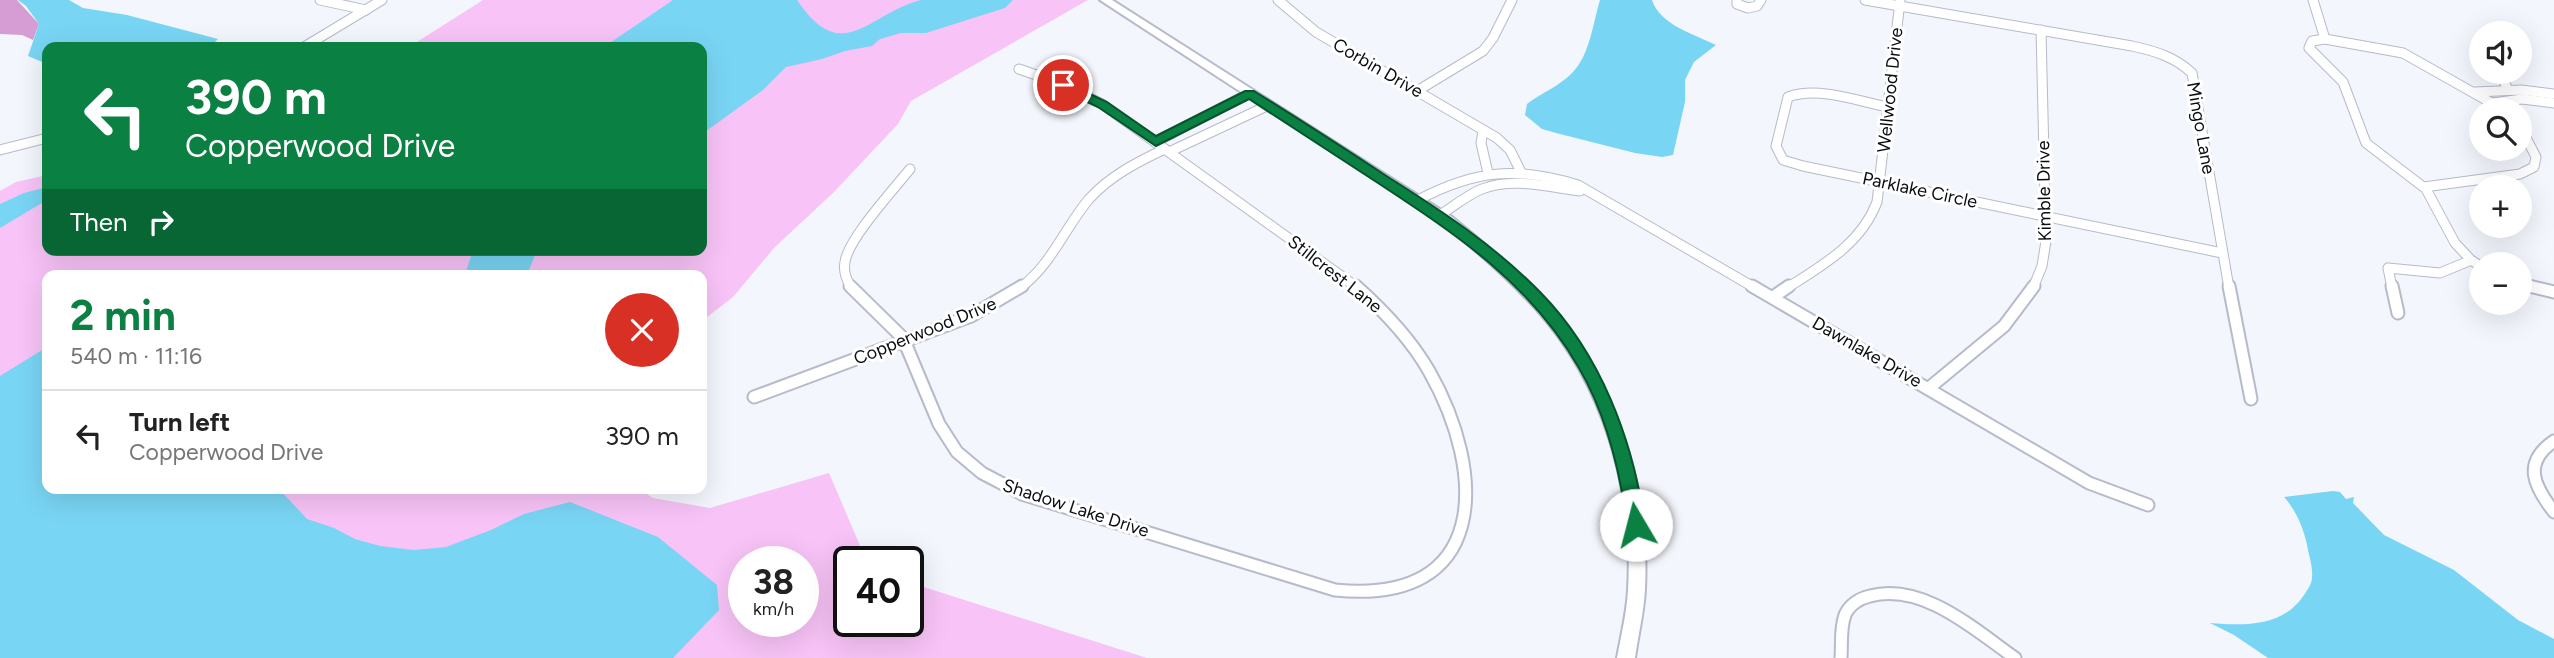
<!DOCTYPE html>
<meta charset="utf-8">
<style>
:root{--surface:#fff;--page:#f6f6f6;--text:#222;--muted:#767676;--line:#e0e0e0;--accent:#0b8043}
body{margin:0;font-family:Figtree,sans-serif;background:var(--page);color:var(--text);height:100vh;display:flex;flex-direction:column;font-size:26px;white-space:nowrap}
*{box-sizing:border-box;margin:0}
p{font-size:23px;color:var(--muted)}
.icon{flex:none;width:38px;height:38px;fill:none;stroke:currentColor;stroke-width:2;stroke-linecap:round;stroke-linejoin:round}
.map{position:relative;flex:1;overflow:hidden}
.sheet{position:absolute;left:42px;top:270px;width:665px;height:224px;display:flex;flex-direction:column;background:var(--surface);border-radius:14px;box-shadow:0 7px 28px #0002}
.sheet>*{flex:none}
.hud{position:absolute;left:42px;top:42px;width:665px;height:214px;border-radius:14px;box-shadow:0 7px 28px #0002;background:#0b8043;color:#fff;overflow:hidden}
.tools{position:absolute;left:2469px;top:21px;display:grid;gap:14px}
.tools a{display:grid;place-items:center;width:63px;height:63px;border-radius:50%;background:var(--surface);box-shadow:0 7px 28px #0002;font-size:35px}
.speed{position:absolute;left:728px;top:546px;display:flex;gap:14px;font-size:35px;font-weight:700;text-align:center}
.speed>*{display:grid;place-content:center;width:91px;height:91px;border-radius:50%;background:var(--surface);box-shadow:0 7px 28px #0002;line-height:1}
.speed small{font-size:18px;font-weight:400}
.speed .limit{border:4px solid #111;border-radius:10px;background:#fff;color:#111}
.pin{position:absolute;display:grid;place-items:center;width:60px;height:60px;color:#fff;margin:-30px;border:4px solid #fff;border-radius:50%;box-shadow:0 2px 7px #0007}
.me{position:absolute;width:77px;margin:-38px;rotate:352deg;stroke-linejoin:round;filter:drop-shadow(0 0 5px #0008)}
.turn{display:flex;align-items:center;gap:24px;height:147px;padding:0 28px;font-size:32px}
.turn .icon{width:91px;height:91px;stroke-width:2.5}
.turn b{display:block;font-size:49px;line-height:60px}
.then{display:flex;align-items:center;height:66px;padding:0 28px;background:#0003;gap:14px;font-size:26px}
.round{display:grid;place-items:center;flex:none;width:74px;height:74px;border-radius:37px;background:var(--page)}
.summary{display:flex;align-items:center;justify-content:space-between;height:119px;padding:0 28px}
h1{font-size:42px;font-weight:700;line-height:52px;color:var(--accent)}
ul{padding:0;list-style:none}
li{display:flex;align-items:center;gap:21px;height:91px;padding:0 28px;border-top:2px solid var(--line)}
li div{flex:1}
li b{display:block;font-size:26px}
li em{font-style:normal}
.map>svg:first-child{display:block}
</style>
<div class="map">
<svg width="2554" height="658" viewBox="0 0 2554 658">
<rect width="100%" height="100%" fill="#f4f6fd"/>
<path fill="#f8c3f7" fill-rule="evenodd" d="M483,0H1088L911,101L898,124L833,193L775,247L733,297L702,321V275H47V488H638L653,498L710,508L829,473L867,562H849V621H908V582L1147,658H0V191L16,182L47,175V250H702V47H409ZM744,562H803V621H744Z"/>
<polygon fill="#d59dd4" points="0,0 17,0 39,24 33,40 22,35 0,34"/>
<g fill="#79d5f4">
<polygon points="18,0 69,0 83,8 127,15 218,39 210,47 47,47 47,64 28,56 39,24 26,6"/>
<path d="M673,0H797C843,68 868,13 921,0C941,0 990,0 1013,0L1005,8L926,33H901L880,39L872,46L845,51L822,59L786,67L763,90L702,134V47H604Z"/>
<path d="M1600,0H1652C1660,25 1694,34 1716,45L1694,62L1685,80V102L1673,155L1662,157L1635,153L1556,133L1542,129L1525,115L1527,104C1541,93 1560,86 1573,72C1590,54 1593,23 1600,0Z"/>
<polygon points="47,187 47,200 0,228 0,204 24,193"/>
<polygon points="473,250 537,250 527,275 465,275"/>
<polygon points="47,347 47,488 278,488 307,519 334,528 355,539 380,546 414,550 446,547 491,530 524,514 570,502 658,537 717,585 719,610 673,658 0,658 0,376"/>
<path d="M2333,491L2340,492L2346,499L2354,497L2353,503L2384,535L2454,570L2518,620L2554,639V658H2268L2234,635L2210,623C2247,626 2285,627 2306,592C2309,587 2312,583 2312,577C2313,569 2310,559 2308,550C2305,532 2297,511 2284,497Z"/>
</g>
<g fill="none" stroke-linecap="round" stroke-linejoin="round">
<g stroke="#b6baca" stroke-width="11">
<g id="minor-far1">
<polyline points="320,0 366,10"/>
<polyline points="1278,0 1316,32 1497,138 1510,150 1521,172"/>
<polyline points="1737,0 1737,4 1748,8 1757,6 1761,0"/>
<path d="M1865,0L2132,46C2155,51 2175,57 2192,73L2229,288"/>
<polyline points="2313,0 2325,39"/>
<polyline points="304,47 382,0"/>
<polyline points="1019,69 1059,83 1102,104 1358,288"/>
<polyline points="2500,72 2508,90"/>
<polyline points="1417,91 1483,51 1493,38 1512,0"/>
<polyline points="2475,92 2521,90 2554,94"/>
<polyline points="2493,103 2522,99 2554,103"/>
<path d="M1888,107C1857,101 1819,86 1788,97L1776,146L1783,160L1803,166L2222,253"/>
<polyline points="1483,130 1481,143 1488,173"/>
<polyline points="1155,142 1250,93"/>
<polyline points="0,150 47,138"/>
<polyline points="1169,152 1269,105"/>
<polyline points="2424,187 2520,174 2534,167 2536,157 2520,126"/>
<path d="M1418,200C1475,170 1516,166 1578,185L1755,288"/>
<path d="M1440,215C1454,206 1467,195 1482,189C1514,177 1548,187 1580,191"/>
<polyline points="2482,267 2471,260 2455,243 2426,189 2366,143 2343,82 2309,48 2312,41 2325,39 2403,53 2504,110"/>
<polyline points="2520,284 2537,288"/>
<path d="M851,288C847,280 843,272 845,262C848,239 894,189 910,169"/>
<path d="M1020,288C1052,264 1064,229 1089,199C1110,176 1137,162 1165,149"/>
<path d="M1787,288C1823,265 1861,244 1877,202L1900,1"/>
<polyline points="2033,288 2042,266 2046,241 2041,30"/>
<polyline points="2392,288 2388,268 2440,273 2469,261"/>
</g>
</g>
<g stroke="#b6baca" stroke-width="15">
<g id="minor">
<path d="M850,286L903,338L939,424L957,452L982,473L1022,494L1335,590C1490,606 1487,473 1429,371C1410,338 1384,311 1356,286"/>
<polyline points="1752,286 2089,483 2148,505"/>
<polyline points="2229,286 2251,399"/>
<polyline points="2392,286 2398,313"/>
<polyline points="2529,286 2554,292"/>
<polyline points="1773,297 1789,286"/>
<polyline points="1929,388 2004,326 2034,286"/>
<polyline points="754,397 971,316 1022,286"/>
<path d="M2554,441C2522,463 2534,486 2554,512"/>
<path d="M1841,658C1842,644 1840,628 1845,615C1849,605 1860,598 1870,596C1923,582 1975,630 2015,658"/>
</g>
</g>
<g stroke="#b6baca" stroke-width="4">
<path id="tertiary" d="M1100,0H1112L1452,217C1485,244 1518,271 1546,303C1616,382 1650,485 1645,589C1644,612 1638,635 1635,658H1617C1621,636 1627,612 1628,590C1634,489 1604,385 1536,309C1507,277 1476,250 1442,223Z"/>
</g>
<use href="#minor-far1" stroke="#fff" stroke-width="9"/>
<use href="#minor" stroke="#fff" stroke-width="11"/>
<use href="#tertiary" fill="#fff" fill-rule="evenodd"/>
</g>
<path fill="#0b8043" stroke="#07532c" stroke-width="2" d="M1063,81L1107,102L1156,136L1245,91H1254C1299,119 1344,148 1388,177C1442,211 1495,246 1540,292C1601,354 1633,440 1645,525L1643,530H1630L1627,525C1620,470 1607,416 1579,368C1531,284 1457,235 1378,183C1335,155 1292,127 1249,99L1156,146L1098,107L1058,88V82Z"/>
<g text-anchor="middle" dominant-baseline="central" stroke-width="6" stroke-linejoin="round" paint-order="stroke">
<g font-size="18" fill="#0a0c11" stroke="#fff">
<text transform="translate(1378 68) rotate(30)">Corbin Drive</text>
<text transform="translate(1890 90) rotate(-84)">Wellwood Drive</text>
<text transform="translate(2201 128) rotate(80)">Mingo Lane</text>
<text transform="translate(1920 190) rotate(12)">Parklake Circle</text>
<text transform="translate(2044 191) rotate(-91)">Kimble Drive</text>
<text transform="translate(1335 274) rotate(38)">Stillcrest Lane</text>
<text transform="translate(925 331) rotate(-22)">Copperwood Drive</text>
<text transform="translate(1867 352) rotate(30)">Dawnlake Drive</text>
<text transform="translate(1076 508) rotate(18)">Shadow Lake Drive</text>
</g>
</g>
</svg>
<div class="tools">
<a><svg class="icon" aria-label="sound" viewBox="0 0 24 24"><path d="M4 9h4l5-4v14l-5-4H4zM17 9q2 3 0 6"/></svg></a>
<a><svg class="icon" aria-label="search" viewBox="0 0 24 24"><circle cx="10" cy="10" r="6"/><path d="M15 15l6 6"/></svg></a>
<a>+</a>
<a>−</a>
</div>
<div class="speed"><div>38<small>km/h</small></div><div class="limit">40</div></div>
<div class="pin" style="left:1063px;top:85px;background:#d93025"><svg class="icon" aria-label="arrive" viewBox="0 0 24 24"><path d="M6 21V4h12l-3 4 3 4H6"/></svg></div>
<svg class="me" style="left:1636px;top:525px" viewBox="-20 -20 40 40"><circle r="19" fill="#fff"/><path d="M0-13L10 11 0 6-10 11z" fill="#0b8043"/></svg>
<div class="hud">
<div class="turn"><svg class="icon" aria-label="left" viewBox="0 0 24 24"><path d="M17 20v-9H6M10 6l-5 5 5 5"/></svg><div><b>390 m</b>Copperwood Drive</div></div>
<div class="then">Then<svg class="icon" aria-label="right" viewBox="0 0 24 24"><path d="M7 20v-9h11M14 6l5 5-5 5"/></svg></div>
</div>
<section class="sheet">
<div class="summary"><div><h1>2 min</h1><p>540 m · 11:16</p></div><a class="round" style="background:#d93025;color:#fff"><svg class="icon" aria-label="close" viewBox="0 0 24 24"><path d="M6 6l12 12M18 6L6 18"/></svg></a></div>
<ul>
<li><svg class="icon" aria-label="left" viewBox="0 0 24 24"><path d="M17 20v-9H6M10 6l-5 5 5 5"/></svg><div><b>Turn left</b><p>Copperwood Drive</p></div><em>390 m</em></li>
</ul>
</section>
</div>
